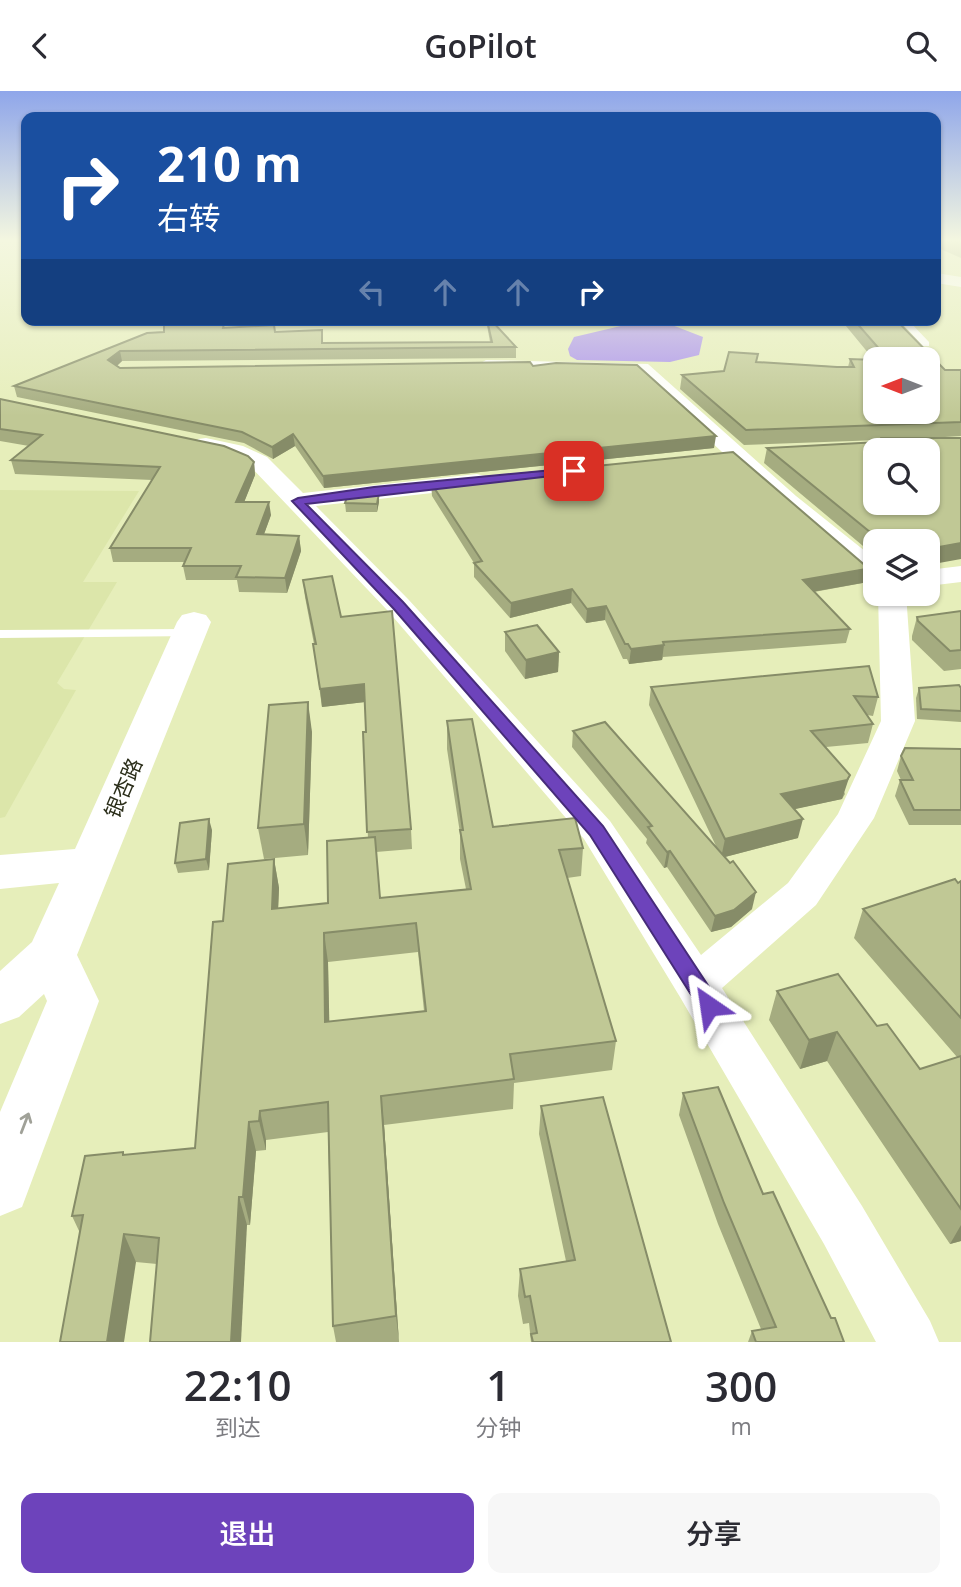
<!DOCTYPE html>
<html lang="zh">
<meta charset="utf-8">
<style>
:root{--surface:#fff;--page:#f7f7f7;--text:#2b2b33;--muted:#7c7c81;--accent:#6d43bb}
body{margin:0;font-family:"Open Sans","Noto Sans SC",sans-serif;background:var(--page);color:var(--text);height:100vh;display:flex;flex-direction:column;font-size:26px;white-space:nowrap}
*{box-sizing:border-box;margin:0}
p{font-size:23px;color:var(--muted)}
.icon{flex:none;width:38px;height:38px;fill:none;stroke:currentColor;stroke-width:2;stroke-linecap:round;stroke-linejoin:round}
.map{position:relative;height:1251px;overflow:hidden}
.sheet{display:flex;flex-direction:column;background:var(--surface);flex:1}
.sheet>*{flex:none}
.banner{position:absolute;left:21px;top:21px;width:920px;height:214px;border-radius:14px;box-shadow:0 2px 5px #0004;background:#1a4fa0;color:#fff;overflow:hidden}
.needle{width:46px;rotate:270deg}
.controls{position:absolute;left:863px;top:256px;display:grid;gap:14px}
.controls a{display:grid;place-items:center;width:77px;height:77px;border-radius:14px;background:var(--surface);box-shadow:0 2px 5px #0004;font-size:35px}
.pin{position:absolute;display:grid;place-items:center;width:60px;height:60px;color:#fff;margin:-30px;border-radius:14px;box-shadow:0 4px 10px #0006}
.me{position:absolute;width:77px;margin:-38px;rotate:328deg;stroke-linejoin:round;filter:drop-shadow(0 0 5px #0008)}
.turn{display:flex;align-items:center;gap:24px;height:147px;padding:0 21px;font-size:32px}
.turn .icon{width:91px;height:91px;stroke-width:2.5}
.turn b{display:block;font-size:49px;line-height:60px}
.lanes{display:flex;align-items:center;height:66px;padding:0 21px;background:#0003;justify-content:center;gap:35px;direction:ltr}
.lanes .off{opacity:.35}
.eta{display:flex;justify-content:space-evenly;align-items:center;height:119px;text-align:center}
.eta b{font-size:42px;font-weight:600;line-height:49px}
.button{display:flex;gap:14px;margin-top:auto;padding:14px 21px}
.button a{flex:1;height:80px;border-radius:14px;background:var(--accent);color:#fff;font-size:28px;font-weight:600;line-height:80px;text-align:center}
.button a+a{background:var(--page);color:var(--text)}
header{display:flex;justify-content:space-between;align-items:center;height:91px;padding:0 21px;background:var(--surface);font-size:32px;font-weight:600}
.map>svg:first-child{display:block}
</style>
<header><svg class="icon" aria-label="back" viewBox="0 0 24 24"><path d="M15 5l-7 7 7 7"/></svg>GoPilot<svg class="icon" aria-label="search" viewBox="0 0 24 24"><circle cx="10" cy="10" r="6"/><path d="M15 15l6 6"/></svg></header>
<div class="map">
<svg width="961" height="1251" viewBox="0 0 961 1251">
<rect width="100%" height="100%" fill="#e6eeba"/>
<polygon fill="#dce6aa" points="0,399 139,400 83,491 117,491 57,592 64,598 76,599 5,726 0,727"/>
<polygon fill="#a990ed" points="625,234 672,234 703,246 699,264 670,271 577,269 570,265 568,258 574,246"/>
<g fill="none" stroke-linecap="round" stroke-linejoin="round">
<g fill="#fff" fill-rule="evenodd">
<polygon points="899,229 908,229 929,251 929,255 923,255"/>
<polygon points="190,538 197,542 195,545 0,547 0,539"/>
</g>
<g fill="#fff" fill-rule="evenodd">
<polygon points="486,269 648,273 796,405 875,468 875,490 865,488 780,415 637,282 480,278 477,274"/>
<polygon points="206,347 243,355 267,366 303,402 477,383 485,385 489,390 485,395 477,397 316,415 408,508 610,730 701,864 788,792 838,723 881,630 878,502 906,502 915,630 874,727 816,814 722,897 862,1115 930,1230 939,1251 876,1251 824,1153 680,906 584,748 388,520 251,376 227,365 198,358 195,353 198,348"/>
<polygon points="961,475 961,491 928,495 928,479"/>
</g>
<polygon fill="#fff" fill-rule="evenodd" points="194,521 206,524 211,531 77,864 99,910 22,1116 0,1125 0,1021 47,910 44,903 19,926 0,933 0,880 32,851 59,792 0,798 0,764 75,758 177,531 182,524"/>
<polygon fill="#fff" fill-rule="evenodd" points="936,182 961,186 961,196 936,192"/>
</g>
<g fill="#a5ac80" fill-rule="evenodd">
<polygon points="936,150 961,150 961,167 936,156"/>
<polygon points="486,229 491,229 516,256 516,267 122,270 117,275 120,277 533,275 714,357 324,397 295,355 273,368 244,352 17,306 14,295 164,241 227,237 275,241 323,252 490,251"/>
<rect x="526" y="229" width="80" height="2"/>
<path d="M841,229H896L945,279H961V345L929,347L928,450H875V465L764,372L767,357L879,351L880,349L744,354L680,298L682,284L724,280L756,271L848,276L850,268L874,269ZM875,268H928L875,320Z"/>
<polygon points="0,308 254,371 255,384 244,411 271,424 264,443 299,445 301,460 287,502 239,501 237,489 186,489 183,475 184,471 113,471 110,457 152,389 15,383 11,369 29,355 0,350"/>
<polygon points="431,392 868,491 814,501 850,538 846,552 663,566 662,569 629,573 627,568 623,568 605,529 586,532 571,512 510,527 474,486 474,472 432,405"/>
<polygon points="379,402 379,411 377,421 346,421 345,412"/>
<path d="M303,489L341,526L411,738L412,758L376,761L380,807L466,798L460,768V742L447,658V630L493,736L583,757L581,785L567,787L616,950L612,979L514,992L513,1018L384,1034L399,1251H336L333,1235L328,1041L266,1049V1059L256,1060L250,1134H247L157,1173L136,1171L80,1142L72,1125L123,1061L125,1064L195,1057L223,830L274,768L279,797L278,817L328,812L368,747L363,641H366L365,611L322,616L313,553H314L305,506ZM418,861L424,920L329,931L328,871Z"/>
<polygon points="961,520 961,578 944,580 912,549 912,545 917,526"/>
<polygon points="505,541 559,561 558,581 525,588 505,560"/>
<polygon points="869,575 878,606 873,625 867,624 873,633 868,652 826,656 845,703 842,708 794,718 798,747 725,766 752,818 731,836 711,841 667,776 664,777 646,752 647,748 572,656 573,640 716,755 649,614 651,596"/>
<polygon points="919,597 961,597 961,631 917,628 916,607"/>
<polygon points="312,641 308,764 264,768 258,737"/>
<polygon points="961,658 961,734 909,734 895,705 900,689 901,689 897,680 901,665"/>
<polygon points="212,739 209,779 178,782 175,772"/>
<polygon points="961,790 961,1150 950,1153 827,970 800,978 769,929 777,900 877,935 920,978 957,966 854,847 863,818 958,792"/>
<polygon points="683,1002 763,1103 844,1251 748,1251 752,1240 761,1238 718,1133 679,1024"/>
<polygon points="541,1015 671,1251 531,1251 529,1232 523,1233 518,1205 520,1178 566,1170 539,1043"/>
</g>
<g fill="#868c68">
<polygon points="120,260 122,270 111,280 108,269"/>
<polygon points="293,343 295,355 273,368 272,356"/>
<polygon points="716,345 714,357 324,397 323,385"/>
<polygon points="254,371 255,384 239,424 236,411"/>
<polygon points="379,402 379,411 377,421 377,413"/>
<polygon points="269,411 271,424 259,457 257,443"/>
<polygon points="299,445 301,460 287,502 285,487"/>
<polygon points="961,452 961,468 928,474 928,458"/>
<polygon points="872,477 868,491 800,503 803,489"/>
<polygon points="572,498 571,512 510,527 511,512"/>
<polygon points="606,515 605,529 586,532 587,518"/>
<polygon points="664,554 662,569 629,573 631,558"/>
<polygon points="559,561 558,581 525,588 526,569"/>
<polygon points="364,593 365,611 322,616 320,598"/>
<polygon points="308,611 312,641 308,764 304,733"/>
<polygon points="850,684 842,708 777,722 781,703"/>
<polygon points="209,728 212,739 209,779 206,768"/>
<polygon points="803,728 798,747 721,767 725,748"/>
<polygon points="670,760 667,776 664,777 667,761"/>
<polygon points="274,768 279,797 277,847 272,818"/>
<polygon points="756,801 752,818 731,836 711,841 715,825"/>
<polygon points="324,842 328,871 330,961 325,931"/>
<polygon points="837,941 827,970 800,978 809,949"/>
<polygon points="381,1005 384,1034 399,1251 396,1225"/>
<polygon points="260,1020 266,1049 266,1059 259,1030"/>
<polygon points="249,1031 256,1060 250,1134 243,1106"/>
<polygon points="239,1106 247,1134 241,1251 231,1251"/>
<polygon points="961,1134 961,1150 950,1153"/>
<polygon points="124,1143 136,1171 124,1251 107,1251"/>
</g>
<g fill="#c0c895" stroke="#868c68" stroke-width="2" fill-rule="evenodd">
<polygon points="164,229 225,229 223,237 274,234 275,241 322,239 322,252 492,251 487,229 491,229 516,256 120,260 108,269 120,277 530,271 533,275 556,272 637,274 716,345 323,385 293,343 272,356 242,341 14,295 147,242 164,241"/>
<polygon points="854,229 896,229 945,279 961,279 961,331 746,339 682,284 724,280 729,261 758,263 756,271 837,276 854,276 850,268 875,269 875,320 928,320 928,268 888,268"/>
<polygon points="0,308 224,355 248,365 254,371 236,411 269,411 257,443 299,445 285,487 236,486 241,475 183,475 191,457 110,457 160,376 11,369 42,344 0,338"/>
<path d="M881,347H961V452L928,458V450H881L767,357L879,351ZM875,359H928V411H875Z"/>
<polygon points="733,361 867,476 872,477 803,489 850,538 663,551 664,554 631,558 628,553 625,553 606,515 587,518 572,498 511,512 474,472 482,470 431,392"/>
<polygon points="379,402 377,413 345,412 347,406"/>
<polygon points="332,485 341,526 392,520 411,738 367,741 363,641 366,641 364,593 320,598 313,553 316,553 303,489"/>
<polygon points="961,520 961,559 950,560 918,530 917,526"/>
<polygon points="537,534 559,561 526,569 505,541"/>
<polygon points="869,575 878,606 854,605 873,633 811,640 850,684 847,689 781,703 803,728 725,748 651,596"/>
<polygon points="959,594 961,597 961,620 921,618 919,597"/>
<polygon points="308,611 304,733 258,737 269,614"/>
<path d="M472,628L493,736L575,727L583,757L559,759L616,950L510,963L514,988L381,1005L396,1225L333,1235L328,1011L260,1020L259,1030L249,1031L243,1106H239L231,1251H150L159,1147L124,1143L107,1251H60L83,1124L72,1125L85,1065L123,1061V1064L195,1057L213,831L223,830L228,773L274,768L272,818L328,812L327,750L375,746L380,807L471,798L460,739H463L447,630ZM416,832L426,920L325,931L324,842Z"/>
<polygon points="605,631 730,772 733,770 756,801 734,819 715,825 670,760 667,761 648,736 652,735 573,640"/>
<polygon points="905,657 961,658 961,719 914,719 900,689 913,689 901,665"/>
<polygon points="209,728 206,768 175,772 180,732"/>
<polygon points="955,788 958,792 961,790 961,927 863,818"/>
<polygon points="838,883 877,935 887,933 920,978 961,965 961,1118 837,941 809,949 777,900"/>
<polygon points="718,996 763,1103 773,1101 831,1227 835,1227 844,1251 756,1251 752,1240 776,1236 724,1112 683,1002"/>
<polygon points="603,1006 671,1251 533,1251 531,1243 537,1242 530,1205 525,1206 520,1178 575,1169 541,1015"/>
</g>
<defs><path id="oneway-shaft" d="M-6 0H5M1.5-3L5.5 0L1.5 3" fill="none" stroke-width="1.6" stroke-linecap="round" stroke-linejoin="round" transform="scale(1.75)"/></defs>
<use stroke="#a0a198" href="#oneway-shaft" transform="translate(25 1032) rotate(-69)"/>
<linearGradient id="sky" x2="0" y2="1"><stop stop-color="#8fa6ea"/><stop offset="0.46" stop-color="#f4f7e0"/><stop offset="1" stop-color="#f4f7e0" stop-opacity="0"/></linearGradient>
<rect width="961" height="325" fill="url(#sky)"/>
<polygon fill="#6d43bb" stroke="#472c7a" stroke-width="2" points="574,377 577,378 577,382 306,413 403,511 603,735 717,908 720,915 717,921 709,924 702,921 590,744 393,517 292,410 298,407 374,396"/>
<g text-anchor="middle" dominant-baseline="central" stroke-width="5" stroke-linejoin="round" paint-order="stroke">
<g font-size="21" fill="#2b2e1a" stroke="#fff">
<text transform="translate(123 697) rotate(-67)">银杏路</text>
</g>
</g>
</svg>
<div class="controls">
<a><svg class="needle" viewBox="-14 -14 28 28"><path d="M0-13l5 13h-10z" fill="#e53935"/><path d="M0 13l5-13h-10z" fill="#7c7c81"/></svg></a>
<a><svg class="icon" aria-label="search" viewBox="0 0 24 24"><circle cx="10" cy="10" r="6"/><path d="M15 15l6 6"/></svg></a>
<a><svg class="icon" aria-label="layers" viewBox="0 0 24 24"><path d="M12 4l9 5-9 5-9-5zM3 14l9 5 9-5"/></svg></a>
</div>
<div class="pin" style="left:574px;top:380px;background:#d93025"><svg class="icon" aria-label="arrive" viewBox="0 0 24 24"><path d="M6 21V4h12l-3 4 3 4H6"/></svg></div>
<svg class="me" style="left:709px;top:915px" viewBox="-20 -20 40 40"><path d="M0-17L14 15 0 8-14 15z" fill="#6d43bb" stroke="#fff" stroke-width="4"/></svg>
<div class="banner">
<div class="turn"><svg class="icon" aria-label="right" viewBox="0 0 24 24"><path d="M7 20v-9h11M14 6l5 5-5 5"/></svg><div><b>210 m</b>右转</div></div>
<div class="lanes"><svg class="icon off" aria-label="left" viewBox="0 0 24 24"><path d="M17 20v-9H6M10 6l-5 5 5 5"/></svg><svg class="icon off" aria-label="ahead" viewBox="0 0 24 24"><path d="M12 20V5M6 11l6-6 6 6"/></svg><svg class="icon off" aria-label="ahead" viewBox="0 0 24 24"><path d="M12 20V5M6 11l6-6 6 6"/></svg><svg class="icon" aria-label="right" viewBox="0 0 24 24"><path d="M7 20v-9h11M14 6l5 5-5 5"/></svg></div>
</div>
</div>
<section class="sheet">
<div class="eta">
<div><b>22:10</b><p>到达</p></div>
<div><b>1</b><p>分钟</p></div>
<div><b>300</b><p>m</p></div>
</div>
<div class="button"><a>退出</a><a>分享</a></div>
</section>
